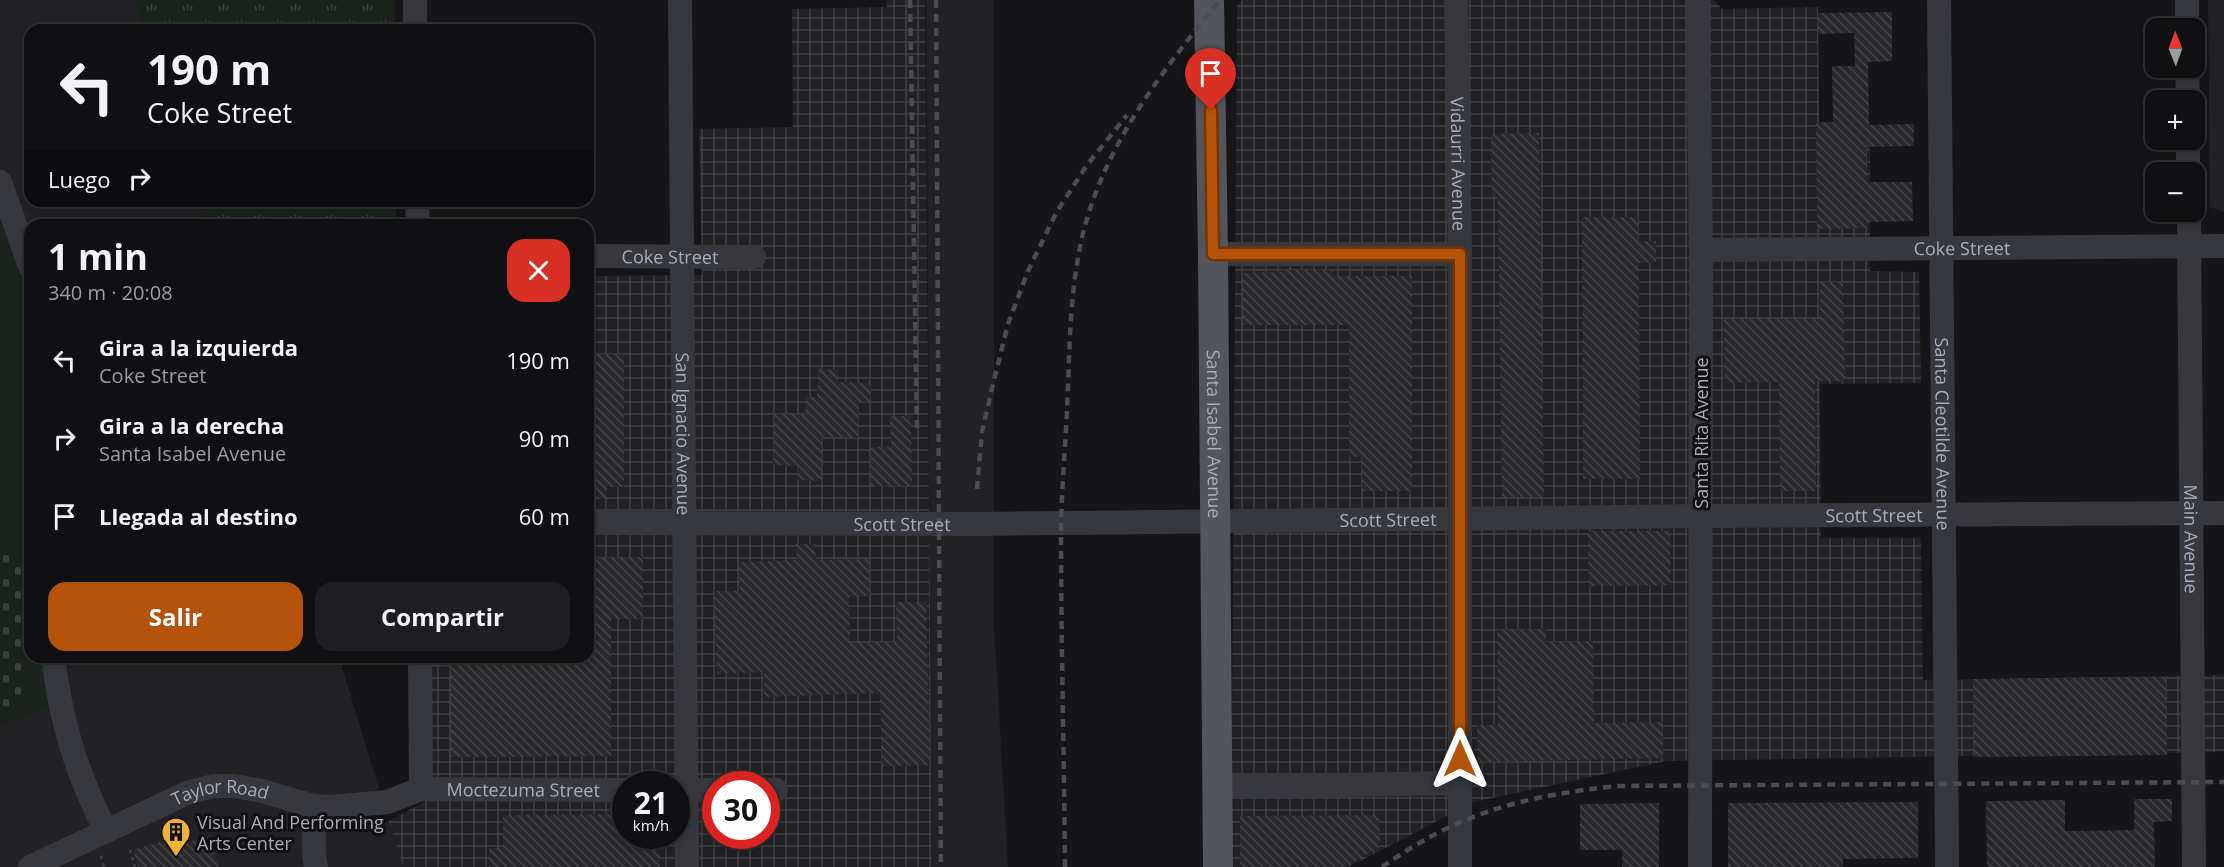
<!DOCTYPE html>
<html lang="es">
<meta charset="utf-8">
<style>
:root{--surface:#101012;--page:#1e1e20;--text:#f1f3f6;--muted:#9c9d9f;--line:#303032;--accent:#b45309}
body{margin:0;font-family:"Open Sans",sans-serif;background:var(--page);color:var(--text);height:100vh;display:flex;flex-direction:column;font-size:22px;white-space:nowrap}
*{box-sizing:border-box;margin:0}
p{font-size:20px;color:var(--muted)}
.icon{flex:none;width:33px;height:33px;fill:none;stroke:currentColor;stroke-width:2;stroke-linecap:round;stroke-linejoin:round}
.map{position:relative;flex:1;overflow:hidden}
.sheet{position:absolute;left:24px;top:219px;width:570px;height:444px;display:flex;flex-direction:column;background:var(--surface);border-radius:18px;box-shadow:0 3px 9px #0003,0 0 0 2px var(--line)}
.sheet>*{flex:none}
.top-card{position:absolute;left:24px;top:24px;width:570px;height:183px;border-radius:18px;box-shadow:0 3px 9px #0003,0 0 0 2px var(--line);background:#101012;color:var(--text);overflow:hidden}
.needle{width:39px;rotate:359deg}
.tools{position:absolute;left:2145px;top:18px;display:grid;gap:12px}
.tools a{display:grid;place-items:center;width:60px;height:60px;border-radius:12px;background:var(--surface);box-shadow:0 3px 9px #0003,0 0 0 2px var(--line);font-size:30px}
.speed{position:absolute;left:612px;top:771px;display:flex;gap:12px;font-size:30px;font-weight:700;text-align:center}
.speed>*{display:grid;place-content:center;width:78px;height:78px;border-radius:50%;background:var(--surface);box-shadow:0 3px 9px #0003,0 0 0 2px var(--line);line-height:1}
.speed small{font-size:15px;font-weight:400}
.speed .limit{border:9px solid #d22;background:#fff;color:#111}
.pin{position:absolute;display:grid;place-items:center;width:51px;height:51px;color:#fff;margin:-62px -26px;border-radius:50% 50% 50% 0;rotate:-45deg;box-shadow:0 0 6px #0007}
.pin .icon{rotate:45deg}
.me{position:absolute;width:66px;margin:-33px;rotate:0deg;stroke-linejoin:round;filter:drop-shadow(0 0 4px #0008)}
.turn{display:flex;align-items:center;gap:21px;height:126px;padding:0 24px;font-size:27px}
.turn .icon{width:78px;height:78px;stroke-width:2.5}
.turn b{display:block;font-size:42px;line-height:51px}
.then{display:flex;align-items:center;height:57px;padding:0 24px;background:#0003;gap:12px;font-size:22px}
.round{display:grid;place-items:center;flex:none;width:63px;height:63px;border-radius:18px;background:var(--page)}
.summary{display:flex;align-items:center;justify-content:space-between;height:102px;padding:0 24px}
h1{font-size:36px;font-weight:700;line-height:45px}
.primary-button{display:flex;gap:12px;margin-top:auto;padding:12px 24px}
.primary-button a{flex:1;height:69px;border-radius:18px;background:var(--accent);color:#fff;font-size:24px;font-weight:700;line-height:69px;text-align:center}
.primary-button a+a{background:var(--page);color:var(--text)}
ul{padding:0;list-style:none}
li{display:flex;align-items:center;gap:18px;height:78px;padding:0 24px}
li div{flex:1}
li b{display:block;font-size:22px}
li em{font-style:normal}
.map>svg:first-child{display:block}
</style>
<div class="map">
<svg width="2224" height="867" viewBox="0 0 2224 867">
<defs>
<pattern id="industrial-grid" width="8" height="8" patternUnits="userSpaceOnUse" patternTransform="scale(1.5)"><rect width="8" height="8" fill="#222225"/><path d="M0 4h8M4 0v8" fill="none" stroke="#3f3f43"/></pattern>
<pattern id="grass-tufts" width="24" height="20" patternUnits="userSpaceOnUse" patternTransform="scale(1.5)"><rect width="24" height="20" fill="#1c231d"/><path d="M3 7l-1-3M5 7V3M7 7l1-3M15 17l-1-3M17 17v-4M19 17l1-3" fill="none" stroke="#3a403c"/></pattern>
<pattern id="cemetery-stones" width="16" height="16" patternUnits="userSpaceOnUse" patternTransform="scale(1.5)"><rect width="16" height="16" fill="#1c231d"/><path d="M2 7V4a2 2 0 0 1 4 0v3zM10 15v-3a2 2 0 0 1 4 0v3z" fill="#3a403c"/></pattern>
<pattern id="building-back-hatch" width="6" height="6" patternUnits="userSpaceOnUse" patternTransform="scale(1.5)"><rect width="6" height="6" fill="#29292c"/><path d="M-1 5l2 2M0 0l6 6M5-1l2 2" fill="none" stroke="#454548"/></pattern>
</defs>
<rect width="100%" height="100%" fill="#161618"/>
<g fill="#222225">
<polygon points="0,0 136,0 145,30 30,30 30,201 198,201 205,225 30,225 30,657 339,657 379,789 363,794 373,825 389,821 403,867 0,867"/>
<polygon points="926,0 994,0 994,623 1008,867 932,867"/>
<polygon points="2208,0 2224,0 2224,212 2210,207"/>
</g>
<g fill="url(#industrial-grid)" fill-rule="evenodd">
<path d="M887,0H925L932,867H403L389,821L422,803L431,760L432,657H588V276L702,275L699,129L793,127L792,9L887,7ZM626,784H676V836H626ZM716,784H766V836H716Z"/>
<polygon points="1242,0 1714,0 1722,9 1818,7 1819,122 1870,122 1870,271 1919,272 1921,383 1820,384 1821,538 1921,538 1923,680 2224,675 2224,752 1666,761 1474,802 1349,867 1231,867 1237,5"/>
</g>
<g fill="url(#grass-tufts)">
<polygon points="136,0 395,0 395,30 145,30"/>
<polygon points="198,201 396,201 396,225 205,225"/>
</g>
<polygon fill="url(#cemetery-stones)" points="22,551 27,706 0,707 0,552"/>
<polygon fill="#1c231d" points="0,212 28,293 30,366 30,657 43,657 49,705 0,727 0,707 27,706 22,551 0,552"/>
<g fill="url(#building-back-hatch)">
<polygon points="1892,12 1892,61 1868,62 1869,125 1914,124 1914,146 1866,147 1867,182 1912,182 1913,221 1868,222 1868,228 1817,229 1816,123 1833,122 1832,66 1855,66 1854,33 1818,34 1818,13"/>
<polygon points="1539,133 1544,497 1502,497 1498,195 1492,196 1491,134"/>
<polygon points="1582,217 1638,217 1638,241 1656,241 1656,263 1639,263 1640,479 1583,479"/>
<polygon points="1285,270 1333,270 1333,276 1412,276 1412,491 1362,491 1362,457 1349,457 1349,325 1243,325 1243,273 1285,272"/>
<polygon points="1820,282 1843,282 1845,381 1815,381 1816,491 1780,491 1779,382 1725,383 1724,319 1820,319"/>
<polygon points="588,354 624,354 624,487 607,487 607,499 588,499"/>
<polygon points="818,369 838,370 838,382 871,383 870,402 859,402 858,438 822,436 821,481 797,480 798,466 773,465 775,414 805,415 806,397 817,397"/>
<polygon points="890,416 911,416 912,486 871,487 871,447 891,447"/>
<polygon points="1588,531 1670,531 1671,585 1589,586"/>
<polygon points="796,544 815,544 816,560 869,559 870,596 849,597 850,643 897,642 896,602 926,602 930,765 882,766 880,693 764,697 764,672 717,674 714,591 740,591 739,562 797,560"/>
<polygon points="643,557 643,619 611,619 611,756 451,757 451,657 588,657 588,558"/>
<polygon points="1546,629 1546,642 1593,641 1594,723 1662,722 1663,758 1478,762 1477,725 1498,725 1497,630"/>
<polygon points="2166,677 2167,755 1974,757 1973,679"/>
<polygon points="2134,799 2172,799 2172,821 2154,822 2155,867 1987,867 1986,801 2065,800 2065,831 2134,830"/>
<polygon points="1918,802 1918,858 1843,859 1843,867 1728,867 1728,803"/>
<polygon points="1659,803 1659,867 1622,867 1622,850 1580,850 1580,804"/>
<polygon points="626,814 626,836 660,836 660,867 489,867 489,848 503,848 503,815"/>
<polygon points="1379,815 1380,847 1345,867 1240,867 1240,816"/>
<polygon points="209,836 219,867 138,867 133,850 167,840 169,848"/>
</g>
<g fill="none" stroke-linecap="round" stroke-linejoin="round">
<g stroke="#3d3f44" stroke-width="3" stroke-dasharray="3 4.5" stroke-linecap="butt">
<polyline points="130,850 135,867"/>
<polyline points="101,856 104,867"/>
</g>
<g stroke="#37383d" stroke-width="24">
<polyline points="415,0 415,30"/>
<path id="s1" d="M680,0L687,867"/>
<path id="s2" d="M1456,0L1460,254V867"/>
<polyline points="1698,0 1701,250 1700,867"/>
<path id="s3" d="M1939,0L1947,867"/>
<polyline points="2187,0 2187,28"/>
<polyline points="2187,68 2188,100"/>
<polyline points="2188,140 2188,172"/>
<polyline points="0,182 30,266"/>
<polyline points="417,201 418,225"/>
<path id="s4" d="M2189,212L2194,867"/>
<path id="s5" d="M1701,250L2224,246"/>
<polyline points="1213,254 1460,254"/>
<path id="s6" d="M588,256L754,257"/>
<path id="s7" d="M588,523L977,524L1701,516L2224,513"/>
<path d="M53,657C61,722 76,772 106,831"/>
<polyline points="420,657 421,789"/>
<polyline points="1217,787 1459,783"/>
<polyline points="676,790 716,790"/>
<polyline points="766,790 776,790"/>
<path d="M313,806C316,826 311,847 316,867"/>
<path id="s8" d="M30,867L187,793L213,786H234L262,791L313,806L331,807L387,802L421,789L626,790"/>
</g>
<path stroke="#53555c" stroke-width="30" id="s9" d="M1209,0L1213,254L1218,867"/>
<g stroke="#4a4c52" stroke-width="4.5" stroke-dasharray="8 6" stroke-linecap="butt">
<polyline points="910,0 917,433"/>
<path d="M936,0C938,289 939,578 941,867"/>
<polyline points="977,489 982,432 993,384 1008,324 1028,271 1056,213 1087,165 1127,115"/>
<path d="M1065,867C1064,753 1061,639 1061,525C1062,487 1065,449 1067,411C1070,345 1069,275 1089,212C1115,131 1167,65 1220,0"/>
<path d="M1382,867C1460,812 1524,796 1617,786L2224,782"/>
</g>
</g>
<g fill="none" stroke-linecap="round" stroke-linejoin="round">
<g stroke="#753606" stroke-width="15">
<polyline id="route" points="1211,110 1213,254 1460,254 1460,759"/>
</g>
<use href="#route" stroke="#b45309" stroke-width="10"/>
</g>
<defs>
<g id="building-pin" transform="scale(1.5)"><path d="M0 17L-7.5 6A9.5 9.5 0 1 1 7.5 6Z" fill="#f2b134" stroke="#111113"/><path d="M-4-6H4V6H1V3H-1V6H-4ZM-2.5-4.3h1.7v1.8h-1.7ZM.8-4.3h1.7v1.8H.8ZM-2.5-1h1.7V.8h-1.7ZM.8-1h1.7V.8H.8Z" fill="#111"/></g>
</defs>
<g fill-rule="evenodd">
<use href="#building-pin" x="176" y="832"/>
</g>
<g text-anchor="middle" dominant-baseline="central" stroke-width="6" stroke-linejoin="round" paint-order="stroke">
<g font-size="18" fill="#a8adb8" stroke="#111113">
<text stroke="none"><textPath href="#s2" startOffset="164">Vidaurri Avenue</textPath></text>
<text stroke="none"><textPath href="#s5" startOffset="261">Coke Street</textPath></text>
<text stroke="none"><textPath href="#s6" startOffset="82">Coke Street</textPath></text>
<text stroke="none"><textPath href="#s9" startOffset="434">Santa Isabel Avenue</textPath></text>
<text transform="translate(1701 433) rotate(-90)">Santa Rita Avenue</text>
<text stroke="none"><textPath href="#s1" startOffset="434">San Ignacio Avenue</textPath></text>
<text stroke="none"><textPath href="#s3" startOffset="434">Santa Cleotilde Avenue</textPath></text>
<text stroke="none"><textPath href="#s7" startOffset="1286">Scott Street</textPath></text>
<text stroke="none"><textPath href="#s7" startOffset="800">Scott Street</textPath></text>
<text stroke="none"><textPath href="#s7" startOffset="314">Scott Street</textPath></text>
<text stroke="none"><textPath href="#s4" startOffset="327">Main Avenue</textPath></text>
<text stroke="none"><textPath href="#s8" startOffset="516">Moctezuma Street</textPath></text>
<text stroke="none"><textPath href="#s8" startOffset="207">Taylor Road</textPath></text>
</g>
<g font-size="18" fill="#a8adb8" stroke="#111113" text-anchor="start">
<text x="197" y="822">Visual And Performing<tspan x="197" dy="21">Arts Center</tspan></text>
</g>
</g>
</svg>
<div class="tools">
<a><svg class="needle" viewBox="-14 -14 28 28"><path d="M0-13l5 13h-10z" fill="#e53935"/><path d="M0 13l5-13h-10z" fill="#9c9d9f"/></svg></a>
<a>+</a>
<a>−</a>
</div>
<div class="speed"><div>21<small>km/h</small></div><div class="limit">30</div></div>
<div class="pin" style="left:1211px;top:110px;background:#d93025"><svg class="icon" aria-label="arrive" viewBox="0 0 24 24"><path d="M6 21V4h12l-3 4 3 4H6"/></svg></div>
<svg class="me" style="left:1460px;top:759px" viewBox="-20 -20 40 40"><path d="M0-17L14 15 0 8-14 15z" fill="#b45309" stroke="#fff" stroke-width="4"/></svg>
<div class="top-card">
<div class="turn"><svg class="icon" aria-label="left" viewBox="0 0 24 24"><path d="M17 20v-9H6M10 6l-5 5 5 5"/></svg><div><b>190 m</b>Coke Street</div></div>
<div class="then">Luego<svg class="icon" aria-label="right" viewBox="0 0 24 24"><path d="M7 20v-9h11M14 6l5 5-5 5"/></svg></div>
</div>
<section class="sheet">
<div class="summary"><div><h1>1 min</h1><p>340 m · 20:08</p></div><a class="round" style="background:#d93025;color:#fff"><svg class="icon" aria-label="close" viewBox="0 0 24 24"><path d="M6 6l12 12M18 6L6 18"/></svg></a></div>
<ul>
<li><svg class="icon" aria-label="left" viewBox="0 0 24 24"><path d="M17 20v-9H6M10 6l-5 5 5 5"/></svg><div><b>Gira a la izquierda</b><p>Coke Street</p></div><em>190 m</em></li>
<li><svg class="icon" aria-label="right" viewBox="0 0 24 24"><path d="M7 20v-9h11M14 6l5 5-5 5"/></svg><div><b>Gira a la derecha</b><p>Santa Isabel Avenue</p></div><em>90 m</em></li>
<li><svg class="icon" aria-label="arrive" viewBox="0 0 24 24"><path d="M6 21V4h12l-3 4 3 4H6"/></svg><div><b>Llegada al destino</b></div><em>60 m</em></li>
</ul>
<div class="primary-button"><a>Salir</a><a>Compartir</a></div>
</section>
</div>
